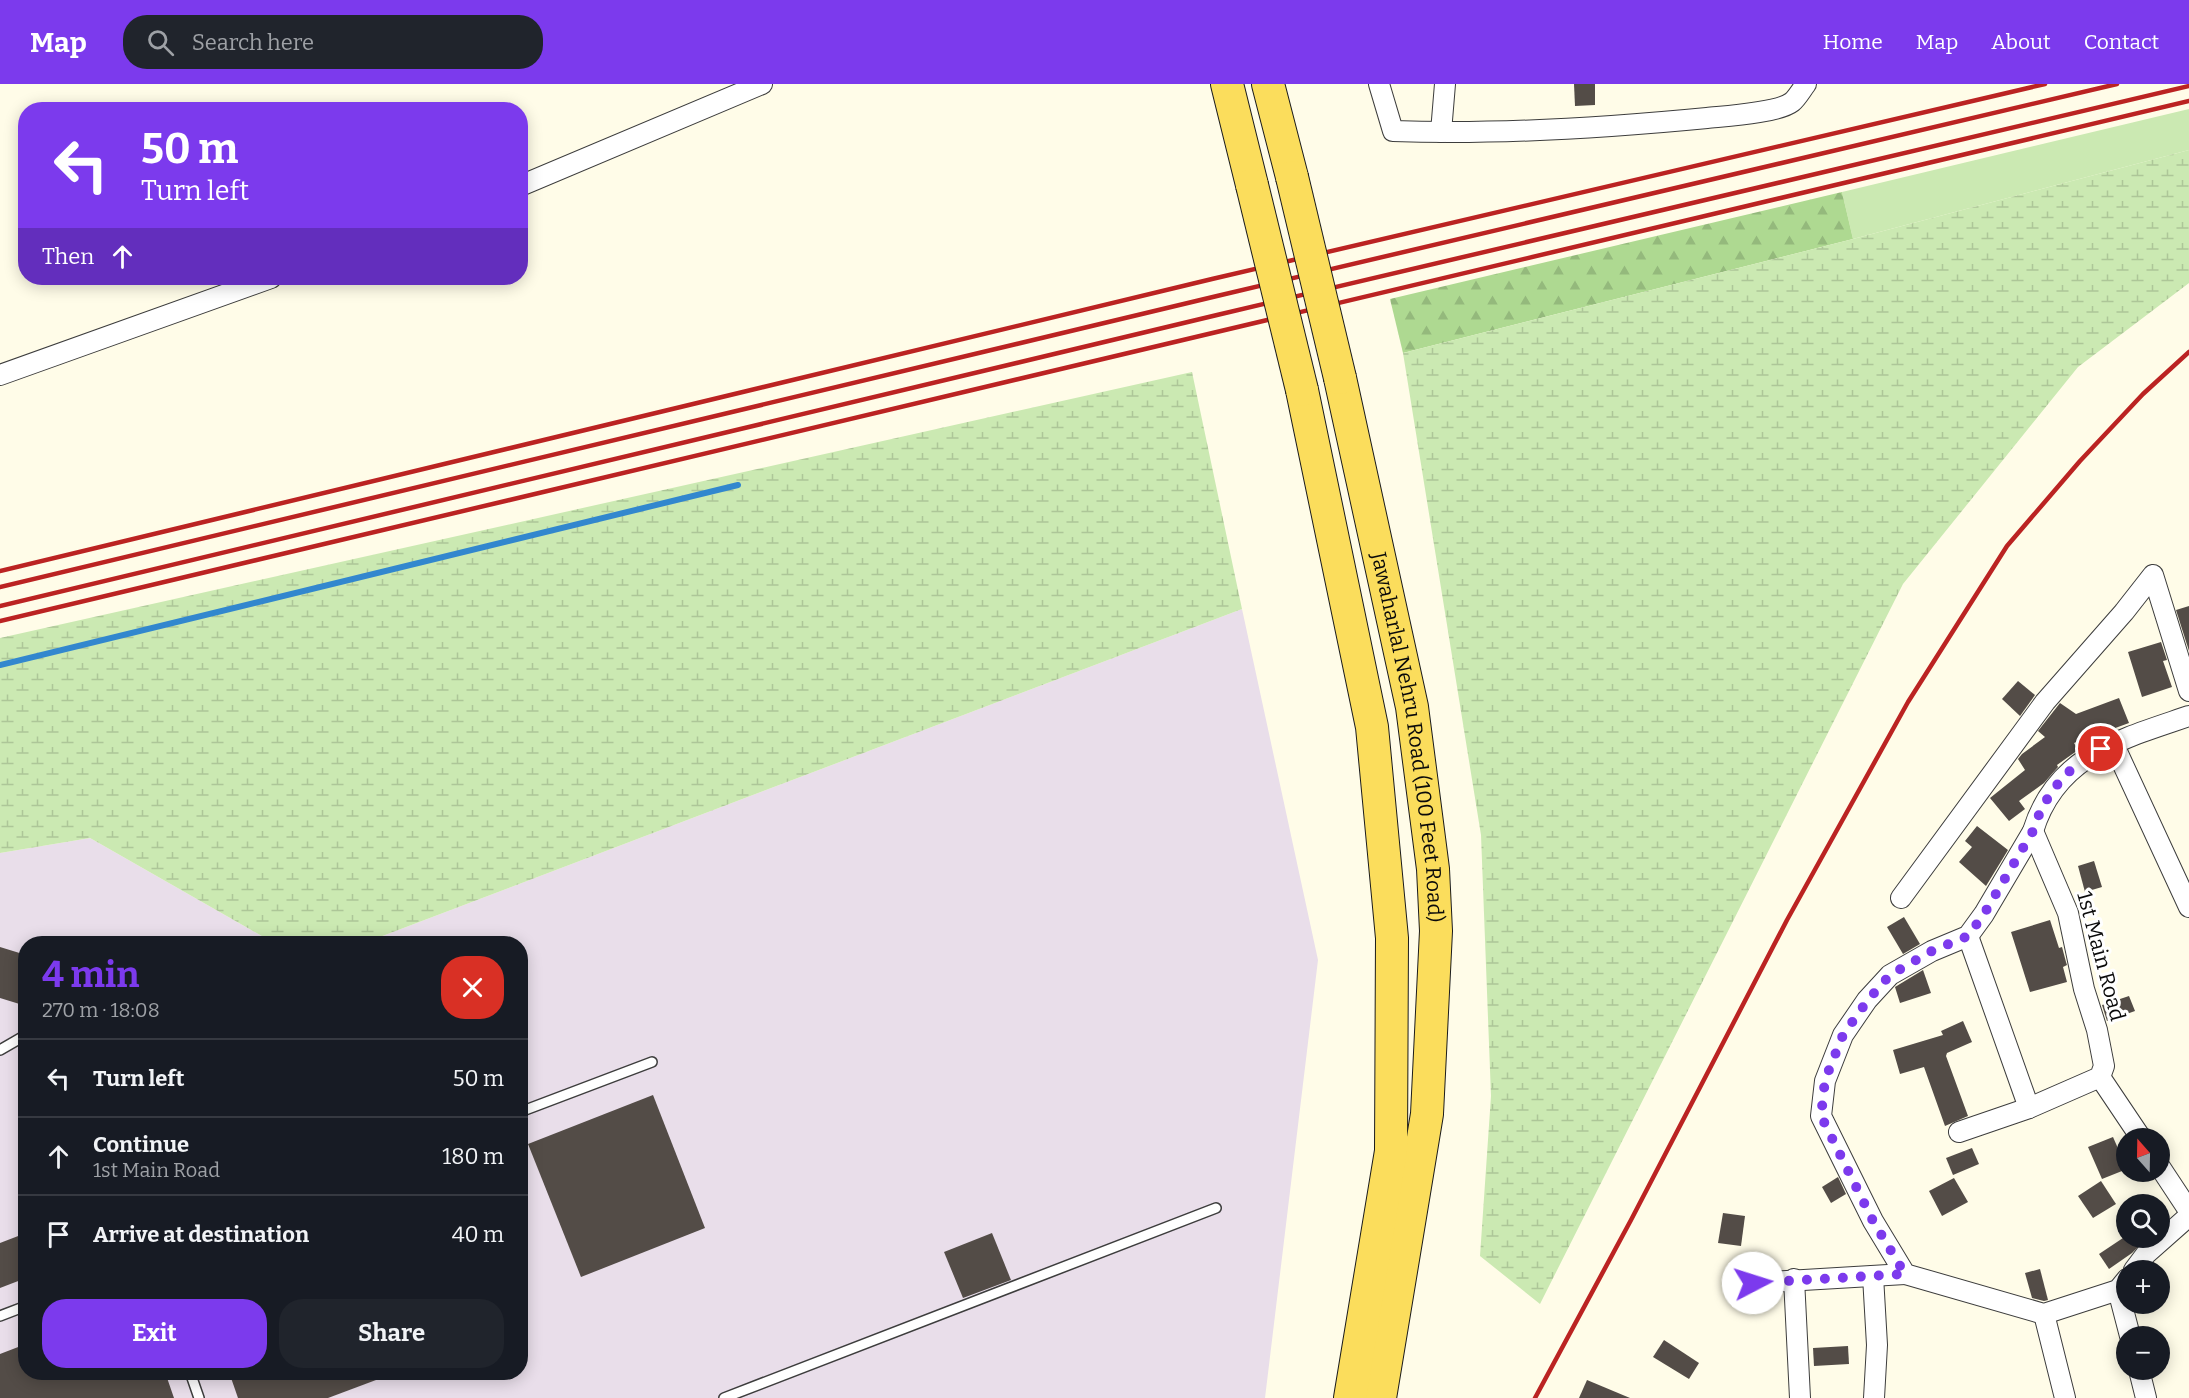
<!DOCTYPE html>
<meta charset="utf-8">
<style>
:root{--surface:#171b24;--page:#20242c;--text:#f1f3f6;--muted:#9ea1a6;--line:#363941;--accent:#7c3aed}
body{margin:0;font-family:Bitter,serif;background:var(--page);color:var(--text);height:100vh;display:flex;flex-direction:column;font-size:22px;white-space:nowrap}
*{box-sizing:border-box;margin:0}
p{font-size:20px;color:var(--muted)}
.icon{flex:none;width:33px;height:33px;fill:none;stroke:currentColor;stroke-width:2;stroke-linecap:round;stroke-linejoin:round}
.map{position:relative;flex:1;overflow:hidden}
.sheet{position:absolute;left:18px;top:852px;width:510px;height:444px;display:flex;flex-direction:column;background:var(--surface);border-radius:24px;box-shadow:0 3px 15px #0003}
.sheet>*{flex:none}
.banner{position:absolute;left:18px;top:18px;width:510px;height:183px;border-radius:24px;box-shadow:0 3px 15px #0003;background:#7c3aed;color:#fff;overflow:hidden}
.needle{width:39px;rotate:340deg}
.tools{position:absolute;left:2116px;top:1044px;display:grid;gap:12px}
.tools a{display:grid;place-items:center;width:54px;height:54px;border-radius:50%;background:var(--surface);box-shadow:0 3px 15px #0003;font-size:30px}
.pin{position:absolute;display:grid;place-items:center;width:51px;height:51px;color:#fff;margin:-26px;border:3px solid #fff;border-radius:50%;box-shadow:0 2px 6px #0007}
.me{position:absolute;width:66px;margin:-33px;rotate:85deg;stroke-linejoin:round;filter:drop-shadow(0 0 4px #0008)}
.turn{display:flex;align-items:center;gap:21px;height:126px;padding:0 24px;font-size:27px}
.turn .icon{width:78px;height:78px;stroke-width:2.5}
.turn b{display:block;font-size:42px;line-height:51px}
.then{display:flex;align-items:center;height:57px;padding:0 24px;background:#0003;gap:12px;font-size:22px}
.round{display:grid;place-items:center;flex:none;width:63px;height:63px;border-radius:24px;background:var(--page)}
.overview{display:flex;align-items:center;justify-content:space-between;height:102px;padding:0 24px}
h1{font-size:36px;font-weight:700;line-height:45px;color:var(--accent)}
.button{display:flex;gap:12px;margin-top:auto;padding:12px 24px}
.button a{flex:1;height:69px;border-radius:24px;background:var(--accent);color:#fff;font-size:24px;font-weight:700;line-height:69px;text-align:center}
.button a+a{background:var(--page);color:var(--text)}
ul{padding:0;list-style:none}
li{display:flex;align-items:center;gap:18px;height:78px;padding:0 24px;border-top:2px solid var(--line)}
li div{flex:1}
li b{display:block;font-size:22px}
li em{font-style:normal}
header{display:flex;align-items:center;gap:36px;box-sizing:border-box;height:84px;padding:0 30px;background:var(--accent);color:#fff}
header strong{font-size:28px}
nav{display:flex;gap:33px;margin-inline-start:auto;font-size:21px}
.search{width:420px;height:54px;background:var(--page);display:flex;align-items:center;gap:15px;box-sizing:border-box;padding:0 21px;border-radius:24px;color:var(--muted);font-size:22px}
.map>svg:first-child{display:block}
</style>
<header>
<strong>Map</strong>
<div class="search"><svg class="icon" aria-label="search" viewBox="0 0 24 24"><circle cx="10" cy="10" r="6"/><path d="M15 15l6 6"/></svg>Search here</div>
<nav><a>Home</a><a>Map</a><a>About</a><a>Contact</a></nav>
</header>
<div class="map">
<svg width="2189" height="1314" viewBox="0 0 2189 1314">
<defs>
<pattern id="forest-firs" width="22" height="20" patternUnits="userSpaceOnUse" patternTransform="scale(1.5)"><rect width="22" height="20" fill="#aed991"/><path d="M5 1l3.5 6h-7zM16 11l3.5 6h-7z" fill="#94b97c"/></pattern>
<pattern id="wetland-marsh" width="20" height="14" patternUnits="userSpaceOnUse" patternTransform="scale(1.5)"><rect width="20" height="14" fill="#cbe9b2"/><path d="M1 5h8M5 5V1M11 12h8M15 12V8" fill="none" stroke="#adc698"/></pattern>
</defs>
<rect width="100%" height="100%" fill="#fffce8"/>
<polygon fill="#e9deea" points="1242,525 1318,876 1265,1314 0,1314 0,769 90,754 274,859 26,860 26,1288 520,1288 520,860 364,859"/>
<polygon fill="#cbe9b2" points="2189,25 2189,66 1853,155 1842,108"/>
<polygon fill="url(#forest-firs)" points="1842,108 1853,155 1403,269 1390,215"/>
<g fill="url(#wetland-marsh)">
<polygon points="2189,66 2189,199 2078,283 1903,500 1540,1220 1480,1172 1491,1012 1481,751 1403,269 1853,155"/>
<polygon points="1192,288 1242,525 364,859 274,859 90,754 0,769 0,554"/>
</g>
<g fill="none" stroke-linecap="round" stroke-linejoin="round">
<polyline stroke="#3287ce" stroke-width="6" points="0,581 738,401"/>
</g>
<g fill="#534c47">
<polygon points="1574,0 1595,0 1595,21 1575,22"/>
<polygon points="2189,522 2189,567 2176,526"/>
<polygon points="2161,558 2167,576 2163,577 2172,603 2142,613 2128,568"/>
<polygon points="2018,597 2035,611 2020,632 2002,615"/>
<polygon points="2119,614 2129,639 2074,659 2078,666 2057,681 2058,683 2044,699 2019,717 2025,725 2009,737 1990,714 2025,686 2018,675 2022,670 2045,653 2038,647 2060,619 2076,630"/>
<polygon points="1977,742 2008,766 1986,802 1959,778 1972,763 1965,757"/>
<polygon points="2094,777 2102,803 2085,808 2078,782"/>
<polygon points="1904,833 1920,860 1903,870 1887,843"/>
<polygon points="2050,836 2059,864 2062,863 2066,878 2067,881 2063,883 2067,898 2030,908 2011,848"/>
<polygon points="0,863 26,871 26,922 0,914"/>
<polygon points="1923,886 1931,909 1900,919 1895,903"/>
<polygon points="2129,912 2135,927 2107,937 2102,921"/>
<polygon points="1963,937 1972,958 1947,969 1946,972 1968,1032 1945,1042 1924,983 1900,990 1893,966 1943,951 1941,947"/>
<polygon points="653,1011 705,1144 581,1193 528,1060"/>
<polygon points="2113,1053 2127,1085 2102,1095 2088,1063"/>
<polygon points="1972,1064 1979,1080 1953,1091 1946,1074"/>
<polygon points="1838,1093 1846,1110 1831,1119 1822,1103"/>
<polygon points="1954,1094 1968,1118 1942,1132 1929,1107"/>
<polygon points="2101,1097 2116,1120 2093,1134 2078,1112"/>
<polygon points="1723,1129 1745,1132 1741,1162 1718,1159"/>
<polygon points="26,1149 26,1194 0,1204 0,1159"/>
<polygon points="992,1149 1011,1196 963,1214 944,1168"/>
<polygon points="2123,1154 2147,1154 2132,1169 2109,1185 2099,1170"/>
<polygon points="2040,1185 2048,1216 2044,1217 2032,1214 2025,1189"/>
<polygon points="1664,1256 1699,1279 1689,1295 1653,1273"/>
<polygon points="26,1260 26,1288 165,1288 174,1314 0,1314 0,1270"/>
<polygon points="1848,1262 1849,1280 1814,1282 1813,1264"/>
<polygon points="229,1288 392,1288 392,1290 328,1314 238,1314"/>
<polygon points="1587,1296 1630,1314 1579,1314"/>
</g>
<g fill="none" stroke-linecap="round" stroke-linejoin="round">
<g stroke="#3d3d3d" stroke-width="12">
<g id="lane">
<polyline points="0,966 26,951"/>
<polyline points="520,1028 652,978"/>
<polyline points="0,1232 26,1222"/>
<polyline points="190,1288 199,1314"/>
<polyline points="724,1314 1216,1124"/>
</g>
</g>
<g stroke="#3d3d3d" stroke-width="22">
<g id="street">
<path d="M1379,0L1393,47C1498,51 1603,44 1707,34C1726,32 1778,29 1792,18C1797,14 1802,5 1806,0"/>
<polyline points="1441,48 1445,0"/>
<polyline points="520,102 762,0"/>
<polyline points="0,291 271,194"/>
<polyline points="2113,659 2189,823"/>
<polyline points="1901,814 2045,618 2124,528 2153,491 2189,607"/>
<polyline points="1968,852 2029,1024"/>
<polyline points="2100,993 2141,1054"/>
<polyline points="1959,1048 2029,1024 2100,993 2104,982 2097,946 2084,905 2068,829 2033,747"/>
<polyline points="2160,1083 2189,1127"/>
<polyline points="2134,1186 2146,1170 2189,1132"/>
<polyline points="1873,1192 1877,1261 1874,1314"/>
<polyline points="1794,1195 1800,1314"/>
<path d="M2127,1195L2118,1206L2044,1230L1905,1190L1873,1137L1821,1032L1825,997L1843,951L1867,916L1890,891L1932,867L1968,852L1984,830L2033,747C2056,671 2122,655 2189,632"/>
<polyline points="1753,1199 1905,1190"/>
<polyline points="2118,1206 2130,1252"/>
<polyline points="2044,1230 2065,1314"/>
<polyline points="2139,1286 2146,1314"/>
</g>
</g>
<g stroke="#1b1b1b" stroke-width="34">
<g id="primary">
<polyline points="1227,0 1252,101"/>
<polyline points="1268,0 1292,93"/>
<path id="s1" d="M1340,294L1412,623L1433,785L1436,847L1427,1030L1380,1314"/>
<polyline points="1302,306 1372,643 1392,854 1391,1067 1350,1314"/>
</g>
</g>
<use href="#lane" stroke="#fff" stroke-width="9"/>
<use href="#street" stroke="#fff" stroke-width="20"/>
<use href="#primary" stroke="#fbdd5c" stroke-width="32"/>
<g stroke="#bb2322" stroke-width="4.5">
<polyline points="0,487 1212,195 2045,0"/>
<polyline points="0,503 1217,212 2117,0"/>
<polyline points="0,522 1217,231 2189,2"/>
<polyline points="0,537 2189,17"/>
<polyline points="1535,1314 1631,1136 1787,836 1908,618 2007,462 2080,377 2143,310 2189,268"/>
</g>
<g stroke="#1b1b1b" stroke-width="34" stroke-linecap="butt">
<g id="primary-bridge">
<polyline points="1292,93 1340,294"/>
<polyline points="1252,101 1302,306"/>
</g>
</g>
<use href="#primary-bridge" stroke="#fbdd5c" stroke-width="32"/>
</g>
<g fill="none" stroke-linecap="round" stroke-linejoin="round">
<path stroke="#7c3aed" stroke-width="10" stroke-dasharray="0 18" d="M1753,1199L1905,1190L1873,1137L1821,1032L1825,996L1843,951L1868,916L1890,891L1932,867L1968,852L1984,830L2033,747C2044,711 2068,682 2101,665"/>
</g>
<g text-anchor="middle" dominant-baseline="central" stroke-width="6" stroke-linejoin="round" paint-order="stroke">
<g font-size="21" fill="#0a0a0a" stroke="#fff">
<text stroke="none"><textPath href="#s1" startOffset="366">Jawaharlal Nehru Road (100 Feet Road)</textPath></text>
<text transform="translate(2101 872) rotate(75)">1st Main Road</text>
</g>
</g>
</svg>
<div class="tools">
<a><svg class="needle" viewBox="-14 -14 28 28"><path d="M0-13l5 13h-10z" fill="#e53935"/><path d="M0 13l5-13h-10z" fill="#9ea1a6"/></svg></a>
<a><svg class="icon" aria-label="search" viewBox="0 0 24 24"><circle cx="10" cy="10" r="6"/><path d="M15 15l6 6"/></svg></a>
<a>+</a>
<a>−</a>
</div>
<div class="pin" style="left:2101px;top:665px;background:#d93025"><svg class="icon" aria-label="arrive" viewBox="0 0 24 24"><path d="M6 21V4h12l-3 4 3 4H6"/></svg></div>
<svg class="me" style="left:1753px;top:1199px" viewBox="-20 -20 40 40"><circle r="19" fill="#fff"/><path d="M0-13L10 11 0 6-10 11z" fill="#7c3aed"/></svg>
<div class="banner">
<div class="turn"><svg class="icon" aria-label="left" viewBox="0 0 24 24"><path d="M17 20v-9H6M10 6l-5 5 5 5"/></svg><div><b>50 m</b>Turn left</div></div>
<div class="then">Then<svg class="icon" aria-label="ahead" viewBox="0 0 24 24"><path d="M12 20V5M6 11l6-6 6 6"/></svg></div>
</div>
<section class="sheet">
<div class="overview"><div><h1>4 min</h1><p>270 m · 18:08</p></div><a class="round" style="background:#d93025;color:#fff"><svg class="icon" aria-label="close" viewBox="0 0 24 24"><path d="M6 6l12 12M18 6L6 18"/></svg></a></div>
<ul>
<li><svg class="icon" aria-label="left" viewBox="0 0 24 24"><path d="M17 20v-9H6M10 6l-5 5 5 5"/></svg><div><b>Turn left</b></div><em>50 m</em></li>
<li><svg class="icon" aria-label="ahead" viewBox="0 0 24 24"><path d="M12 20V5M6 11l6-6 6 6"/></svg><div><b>Continue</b><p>1st Main Road</p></div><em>180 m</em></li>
<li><svg class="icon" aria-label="arrive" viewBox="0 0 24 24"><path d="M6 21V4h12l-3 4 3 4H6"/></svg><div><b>Arrive at destination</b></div><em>40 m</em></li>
</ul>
<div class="button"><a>Exit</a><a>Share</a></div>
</section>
</div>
